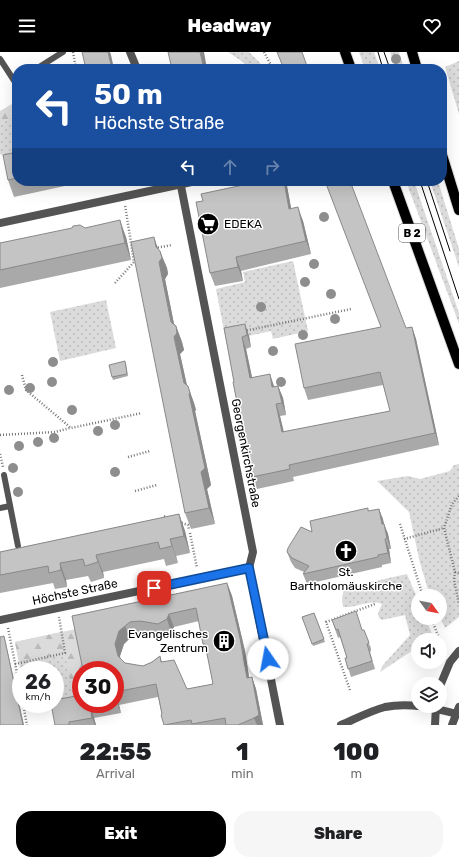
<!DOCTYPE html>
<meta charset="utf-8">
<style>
:root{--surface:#fff;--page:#f6f6f6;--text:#202124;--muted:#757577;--accent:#000}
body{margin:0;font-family:Rubik,sans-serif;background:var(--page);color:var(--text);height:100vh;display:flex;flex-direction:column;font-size:15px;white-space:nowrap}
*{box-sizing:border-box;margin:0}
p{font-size:13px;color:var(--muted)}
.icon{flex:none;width:22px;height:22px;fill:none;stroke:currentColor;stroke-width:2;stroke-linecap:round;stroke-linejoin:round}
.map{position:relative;height:673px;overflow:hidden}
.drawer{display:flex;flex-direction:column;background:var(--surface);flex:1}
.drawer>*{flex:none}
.hud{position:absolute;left:12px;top:12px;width:435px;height:122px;border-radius:16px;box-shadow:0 4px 16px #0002;background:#1a4fa0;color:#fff;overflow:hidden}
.needle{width:26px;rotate:123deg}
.buttons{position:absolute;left:411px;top:537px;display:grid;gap:8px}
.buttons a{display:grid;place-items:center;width:36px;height:36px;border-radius:50%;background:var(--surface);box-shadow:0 4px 16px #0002;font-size:20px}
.speed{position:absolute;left:12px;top:609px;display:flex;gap:8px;font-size:20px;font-weight:700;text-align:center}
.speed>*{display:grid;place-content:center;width:52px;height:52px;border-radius:50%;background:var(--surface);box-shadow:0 4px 16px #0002;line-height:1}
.speed small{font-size:10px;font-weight:400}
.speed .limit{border:6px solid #d22;background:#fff;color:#111}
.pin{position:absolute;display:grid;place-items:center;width:34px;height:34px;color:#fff;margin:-17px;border-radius:8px;box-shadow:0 2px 6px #0006}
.me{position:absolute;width:44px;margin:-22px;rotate:348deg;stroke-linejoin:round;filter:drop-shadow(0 0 3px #0008)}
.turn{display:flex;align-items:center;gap:14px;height:84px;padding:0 16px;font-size:18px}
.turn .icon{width:52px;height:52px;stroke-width:2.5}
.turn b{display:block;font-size:28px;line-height:34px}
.lanes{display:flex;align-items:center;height:38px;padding:0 16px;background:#0003;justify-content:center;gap:20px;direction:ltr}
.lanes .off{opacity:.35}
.eta{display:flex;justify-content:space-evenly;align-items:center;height:68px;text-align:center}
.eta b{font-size:24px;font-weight:800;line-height:28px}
.action{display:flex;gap:8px;margin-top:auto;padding:8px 16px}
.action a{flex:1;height:46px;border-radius:16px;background:var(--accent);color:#fff;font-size:16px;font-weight:800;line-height:46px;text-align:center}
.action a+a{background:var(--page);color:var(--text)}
header{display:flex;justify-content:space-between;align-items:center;height:52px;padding:0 16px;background:var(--accent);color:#fff;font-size:18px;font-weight:800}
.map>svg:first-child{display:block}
</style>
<header><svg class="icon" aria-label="menu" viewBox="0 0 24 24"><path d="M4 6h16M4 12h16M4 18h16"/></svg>Headway<svg class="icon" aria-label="heart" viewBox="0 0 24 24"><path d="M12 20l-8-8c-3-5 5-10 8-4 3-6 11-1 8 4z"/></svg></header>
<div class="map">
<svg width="459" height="673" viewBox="0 0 459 673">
<defs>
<pattern id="grass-dots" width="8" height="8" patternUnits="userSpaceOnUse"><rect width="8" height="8" fill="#dbdbdb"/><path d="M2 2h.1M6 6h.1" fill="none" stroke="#bababa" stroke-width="1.8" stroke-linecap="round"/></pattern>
<pattern id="forest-firs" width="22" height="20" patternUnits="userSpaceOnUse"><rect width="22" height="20" fill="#dbdbdb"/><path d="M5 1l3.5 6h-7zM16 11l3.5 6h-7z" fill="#bababa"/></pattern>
</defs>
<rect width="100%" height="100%" fill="#fff"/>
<g fill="url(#grass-dots)">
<polygon points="228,0 249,0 260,11 263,17 249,17 243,10"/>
<polygon points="359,0 374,0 380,17 365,17"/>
<polygon points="390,0 399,0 404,17 395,17"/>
<polygon points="459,9 459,62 445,15"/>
<path d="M17,62V103C11,105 6,106 0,102V72Z"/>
<polygon points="406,129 414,129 459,261 459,272"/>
<polygon points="430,129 438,129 459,197 459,215"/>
<polygon points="293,209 308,279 273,287 271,279 226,289 216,237 245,230 243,220"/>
<polygon points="106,248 116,296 60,309 50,260"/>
<polygon points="459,412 459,565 445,576 440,565 440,544 430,544 420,511 409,460 377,429 408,424 420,427 450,419 454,413"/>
<path d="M407,522L418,548V566H425L433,584L428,588H418V595L380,620L383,613L410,583L405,563L382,568L379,566L378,561L382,552C369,547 357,556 343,555L342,546L344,537L352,534Z"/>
<polygon points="61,580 81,618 81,644 55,649 55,618 21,618 21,621 15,590"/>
</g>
<g fill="url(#forest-firs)">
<polygon points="17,49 17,62 0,72 0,59"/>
<polygon points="76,577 85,618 81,618 81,644 73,646 65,601 19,611 15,590"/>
</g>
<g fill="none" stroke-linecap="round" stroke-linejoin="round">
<g stroke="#dbdbdb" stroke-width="12">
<g id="primary">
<polyline points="345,0 351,17"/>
<polyline points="412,0 417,17"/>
<polyline points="442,103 459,158"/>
<polyline points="393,129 459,312"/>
</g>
</g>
<g stroke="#767676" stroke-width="2.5" stroke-dasharray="1 2" stroke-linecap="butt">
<polyline points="73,0 76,17"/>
<polyline points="264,0 273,17"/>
<polyline points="155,196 172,193"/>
<polyline points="115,231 134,210 125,153"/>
<polyline points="244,279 351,257"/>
<polyline points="22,323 26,338 71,376 142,361"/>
<polyline points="0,383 55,380 70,376"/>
<polyline points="0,402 3,415"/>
<polyline points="128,405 150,399"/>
<polyline points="135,439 157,433"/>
<polyline points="459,444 452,452 444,476 455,520 459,521"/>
<polyline points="164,464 169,466"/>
<polyline points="179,470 188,473 189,478"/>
<polyline points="400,472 423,544"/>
<polyline points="190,481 197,516"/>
<polyline points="404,487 444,476"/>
<polyline points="455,520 454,528 459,552"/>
<polyline points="431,566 440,588"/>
<polyline points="8,576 21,641"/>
<polyline points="15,612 65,601 59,565"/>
<polyline points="350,638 326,570 375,552"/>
<polyline points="23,652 27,673"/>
</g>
<g stroke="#545454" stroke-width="6">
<polyline points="0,7 15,30 17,29"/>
<polyline points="36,17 63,0"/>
<polyline points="4,423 18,494"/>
<polyline points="0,456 10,454"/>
</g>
<g stroke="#545454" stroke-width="8">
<polyline points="130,0 137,17"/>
<polyline points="180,129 253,500 249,516 280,673"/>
<polyline points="0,171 196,129"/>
<polyline points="0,568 249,516"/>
</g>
<g stroke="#545454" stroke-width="8">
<polyline points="440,634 450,610 459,599"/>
<path d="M341,673C355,667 370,659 385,655C409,650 434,656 457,662"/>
<polyline points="435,673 436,654"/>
<polyline points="452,673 459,655"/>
</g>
<use href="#primary" stroke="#000" stroke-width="10"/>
<g stroke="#000" stroke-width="1">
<polyline points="378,0 383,17"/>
<polyline points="384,0 390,17"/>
<polyline points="420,129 459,247"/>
<polyline points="427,129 450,199"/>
</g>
</g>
<g fill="#8e8e8e">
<circle cx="396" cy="7" r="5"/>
<circle cx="324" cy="165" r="5"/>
<circle cx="314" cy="212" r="5"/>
<circle cx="305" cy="230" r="5"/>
<circle cx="331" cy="242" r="5"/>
<circle cx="261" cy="255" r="5"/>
<circle cx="335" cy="267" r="5"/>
<circle cx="303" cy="283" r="5"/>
<circle cx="273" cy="299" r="5"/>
<circle cx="53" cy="310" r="5"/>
<circle cx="52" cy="330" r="5"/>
<circle cx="281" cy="330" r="5"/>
<circle cx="30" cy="336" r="5"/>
<circle cx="9" cy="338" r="5"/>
<circle cx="72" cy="358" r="5"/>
<circle cx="115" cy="373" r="5"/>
<circle cx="98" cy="379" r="5"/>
<circle cx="54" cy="386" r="5"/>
<circle cx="38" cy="390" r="5"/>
<circle cx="19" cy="394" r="5"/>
<circle cx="13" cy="416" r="5"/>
<circle cx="115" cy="420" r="5"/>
<circle cx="18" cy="440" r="5"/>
</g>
<g fill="#a9a9a9" fill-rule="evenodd">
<polygon points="17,100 17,129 88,129 14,145 8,128"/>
<polygon points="243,129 285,129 287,134 291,157 303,169 311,202 241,219 243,229 215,234 210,221 203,149 243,133"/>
<polygon points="85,176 126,185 131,208 0,236 0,191"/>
<polygon points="158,197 167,216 168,222 165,227 174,272 176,274 182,290 184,298 180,302 187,333 194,351 196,358 195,359 211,433 207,437 215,472 191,477 185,461"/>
<polygon points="245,272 249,284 251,295 246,297 252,326 274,334 278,334 283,346 286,363 280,364 284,380 390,359 383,333 308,348 304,336 406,276 412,275 416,287 439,393 293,425 294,429 257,437 252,425 224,276"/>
<polygon points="126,312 128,324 113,328 112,325"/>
<polygon points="379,457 384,472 388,482 391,497 389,497 391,511 382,513 382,515 307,532 303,522 304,520 295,516 291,510 287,500 312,480 369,459"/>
<polygon points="179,462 185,479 190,501 176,504 178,511 166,514 164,507 103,520 104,526 91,530 88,524 66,528 67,535 55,537 53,531 0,541 0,500"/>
<path d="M227,531L232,544L245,599L249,625H252L256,637L263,673H164L158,645L119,653L121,661L94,666L96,673H55L81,652H115V618L72,564ZM199,569L203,592L208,605L213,632L187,637L162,610L160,604L152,610L143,614L125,611L120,606V604L124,592L130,586L135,583L145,582L163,585L171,580L174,575Z"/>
<polygon points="314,561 325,590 313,594 302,565"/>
<polygon points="332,568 363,578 371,596 371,599 370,600 375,617 351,625 345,606 347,606 340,585 338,586"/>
</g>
<g fill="#898989">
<polygon points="108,0 110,0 111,3 114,17 112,17"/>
<polygon points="200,0 204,0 207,17 204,17"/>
<polygon points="284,129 285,129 287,134 294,171 289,157"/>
<polygon points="298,155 303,169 311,202 306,189"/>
<polygon points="120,168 126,185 131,208 125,191"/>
<polygon points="154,185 160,202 160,199 167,216 168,222 165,227 176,282 176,274 182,290 184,298 180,302 190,348 184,331"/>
<polygon points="236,205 241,219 243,229 238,215"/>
<polygon points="245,272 249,284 251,295 247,283"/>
<polygon points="412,275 416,287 439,393 435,381"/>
<polygon points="242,285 246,297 255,339 250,326"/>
<polygon points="270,322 274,334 272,335"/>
<polygon points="188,334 194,351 196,358 195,359 211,433 207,437 215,472 209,456 201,420 189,342"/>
<polygon points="278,334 283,346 286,363 282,351"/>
<polygon points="276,352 280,364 286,392 282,380"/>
<polygon points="379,457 383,467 386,482 382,472"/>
<polygon points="179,462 185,479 190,501 184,484"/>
<polygon points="384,472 388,482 391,497 387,486"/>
<polygon points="170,487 176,504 178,511 172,494"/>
<polygon points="385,487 389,497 391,511 388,501"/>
<polygon points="96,503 103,520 104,526 98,510"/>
<polygon points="60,511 66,528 67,535 61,518"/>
<polygon points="227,531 232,544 245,599 251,638 247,626"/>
<polygon points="169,562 174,575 171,580 167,567"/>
<polygon points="125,574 130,586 124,592 120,604 123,616 118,604 115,592 119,579"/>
<polygon points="4,584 6,592 24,673 23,673"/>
<polygon points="252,625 256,637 263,673 257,673 254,666"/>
<polygon points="115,641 119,653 121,661 116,648"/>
<polygon points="90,653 94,666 96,673 95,673 92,666"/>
</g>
<g fill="#c4c4c4" stroke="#898989" fill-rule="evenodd">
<polygon points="82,0 108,0 112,17 86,17"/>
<polygon points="168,0 200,0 204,17 172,17"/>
<polygon points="277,0 302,0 308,17 284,17"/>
<polygon points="17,100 17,126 8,128 3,103"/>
<polygon points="243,129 284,129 289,157 298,155 306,189 236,205 238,215 210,221 196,150 203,149 201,142 243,133"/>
<polygon points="325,129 350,129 406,276 412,275 435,381 289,413 290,417 252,425 233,330 234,330 224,276 245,272 247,283 242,285 250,326 270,322 272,335 278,334 282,351 276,352 282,380 390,359 380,320 304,336 295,292 381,275"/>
<polygon points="120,168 125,191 0,218 0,191 72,176 73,174 80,173 85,176"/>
<polygon points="154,185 156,195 160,199 162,206 159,210 171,270 176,274 177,281 174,285 184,331 188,334 190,341 189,342 205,416 201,420 209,456 185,461 131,190"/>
<polygon points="125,309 127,322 112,325 109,313"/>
<polygon points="368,456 368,459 379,457 382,472 384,472 387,486 385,487 388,501 378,503 378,505 303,522 309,514 292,506 287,500 288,496 301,475 312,480 310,469"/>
<polygon points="179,462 184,484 170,487 172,494 160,497 158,490 96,503 98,510 85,514 83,507 60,511 61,518 49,521 48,514 0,523 0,500"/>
<path d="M227,531L240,586L247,626L252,625L259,663L254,666L238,673H226L225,666L192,672L191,668L164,673L161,663L162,662L156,632L115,640V618H83L72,564ZM196,556L203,592H205L213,632L187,637L174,608L161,610L160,604L152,610L143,614L125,611L118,604L115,592L119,579L125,574L130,570L140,569L158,572L167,567L169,562Z"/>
<polygon points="356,559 362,578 364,578 368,588 369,591 367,592 372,609 348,617 345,606 347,606 338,577 336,578 332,568"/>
<polygon points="314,561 324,587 312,592 302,565"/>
<polygon points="4,584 23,673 0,673 0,585"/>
<polygon points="81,643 81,652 94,652 90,653 92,666 69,670 69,673 55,673 51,652 55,652 55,648"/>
</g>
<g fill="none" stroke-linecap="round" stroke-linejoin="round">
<g stroke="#114b97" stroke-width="10">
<polyline id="route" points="154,536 249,516 268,607"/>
</g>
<use href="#route" stroke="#1a73e8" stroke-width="7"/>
</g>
<defs>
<g id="supermarket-disc" transform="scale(1.15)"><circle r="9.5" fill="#000" stroke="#fff"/><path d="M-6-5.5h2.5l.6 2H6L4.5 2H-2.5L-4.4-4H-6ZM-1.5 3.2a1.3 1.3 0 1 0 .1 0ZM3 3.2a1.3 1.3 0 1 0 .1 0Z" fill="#fff"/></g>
<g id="church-disc" transform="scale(1.15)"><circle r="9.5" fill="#000" stroke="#fff"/><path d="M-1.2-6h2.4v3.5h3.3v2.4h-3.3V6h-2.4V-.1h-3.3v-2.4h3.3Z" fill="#fff"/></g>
<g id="building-disc" transform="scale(1.15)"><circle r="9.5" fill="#000" stroke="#fff"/><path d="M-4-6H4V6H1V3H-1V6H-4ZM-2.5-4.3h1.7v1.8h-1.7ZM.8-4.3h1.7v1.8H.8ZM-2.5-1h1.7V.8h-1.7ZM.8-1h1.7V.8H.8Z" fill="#fff"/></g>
</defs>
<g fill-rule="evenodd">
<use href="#supermarket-disc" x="208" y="172"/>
<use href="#church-disc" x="346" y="499"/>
<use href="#building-disc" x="224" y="589"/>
</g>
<g text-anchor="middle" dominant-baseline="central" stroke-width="3" stroke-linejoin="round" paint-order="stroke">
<rect fill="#fff" stroke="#4c4c4c" stroke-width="1" x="399" y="172" width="26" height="18" rx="3"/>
<g font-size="11" font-weight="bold" fill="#000">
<text x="412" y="181">B 2</text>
</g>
<g font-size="12" fill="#000" stroke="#fff" text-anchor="start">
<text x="224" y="172">EDEKA</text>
<text x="346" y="520" text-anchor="middle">St.<tspan x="346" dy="14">Bartholomäuskirche</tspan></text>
<text x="208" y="582" text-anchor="end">Evangelisches<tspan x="208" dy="14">Zentrum</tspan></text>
</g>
<g font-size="12" fill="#000" stroke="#fff">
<text transform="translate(246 401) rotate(79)">Georgenkirchstraße</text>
<text transform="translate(75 540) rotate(-12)">Höchste Straße</text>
</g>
</g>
</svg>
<div class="buttons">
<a><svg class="needle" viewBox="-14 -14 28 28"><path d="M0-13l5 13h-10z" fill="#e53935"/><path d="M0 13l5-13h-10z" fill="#757577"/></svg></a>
<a><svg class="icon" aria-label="sound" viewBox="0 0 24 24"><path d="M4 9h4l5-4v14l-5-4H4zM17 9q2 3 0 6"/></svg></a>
<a><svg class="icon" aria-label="layers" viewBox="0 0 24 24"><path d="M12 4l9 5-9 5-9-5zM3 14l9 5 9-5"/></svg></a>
</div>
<div class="speed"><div>26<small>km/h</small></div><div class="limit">30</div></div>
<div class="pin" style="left:154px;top:536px;background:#d93025"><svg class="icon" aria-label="arrive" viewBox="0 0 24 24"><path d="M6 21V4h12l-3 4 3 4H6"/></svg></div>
<svg class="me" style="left:268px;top:607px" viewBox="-20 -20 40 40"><circle r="19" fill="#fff"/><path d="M0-13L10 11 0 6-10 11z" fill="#1a73e8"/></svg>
<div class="hud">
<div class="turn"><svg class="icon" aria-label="left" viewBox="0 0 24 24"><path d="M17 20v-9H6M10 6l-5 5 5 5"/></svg><div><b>50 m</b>Höchste Straße</div></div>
<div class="lanes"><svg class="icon" aria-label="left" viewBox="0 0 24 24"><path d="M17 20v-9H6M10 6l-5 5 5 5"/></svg><svg class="icon off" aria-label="ahead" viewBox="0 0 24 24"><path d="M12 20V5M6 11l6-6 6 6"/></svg><svg class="icon off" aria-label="right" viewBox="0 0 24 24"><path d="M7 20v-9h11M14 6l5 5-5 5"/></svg></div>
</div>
</div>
<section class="drawer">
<div class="eta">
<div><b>22:55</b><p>Arrival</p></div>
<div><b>1</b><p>min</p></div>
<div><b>100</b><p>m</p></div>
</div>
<div class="action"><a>Exit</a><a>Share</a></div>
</section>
